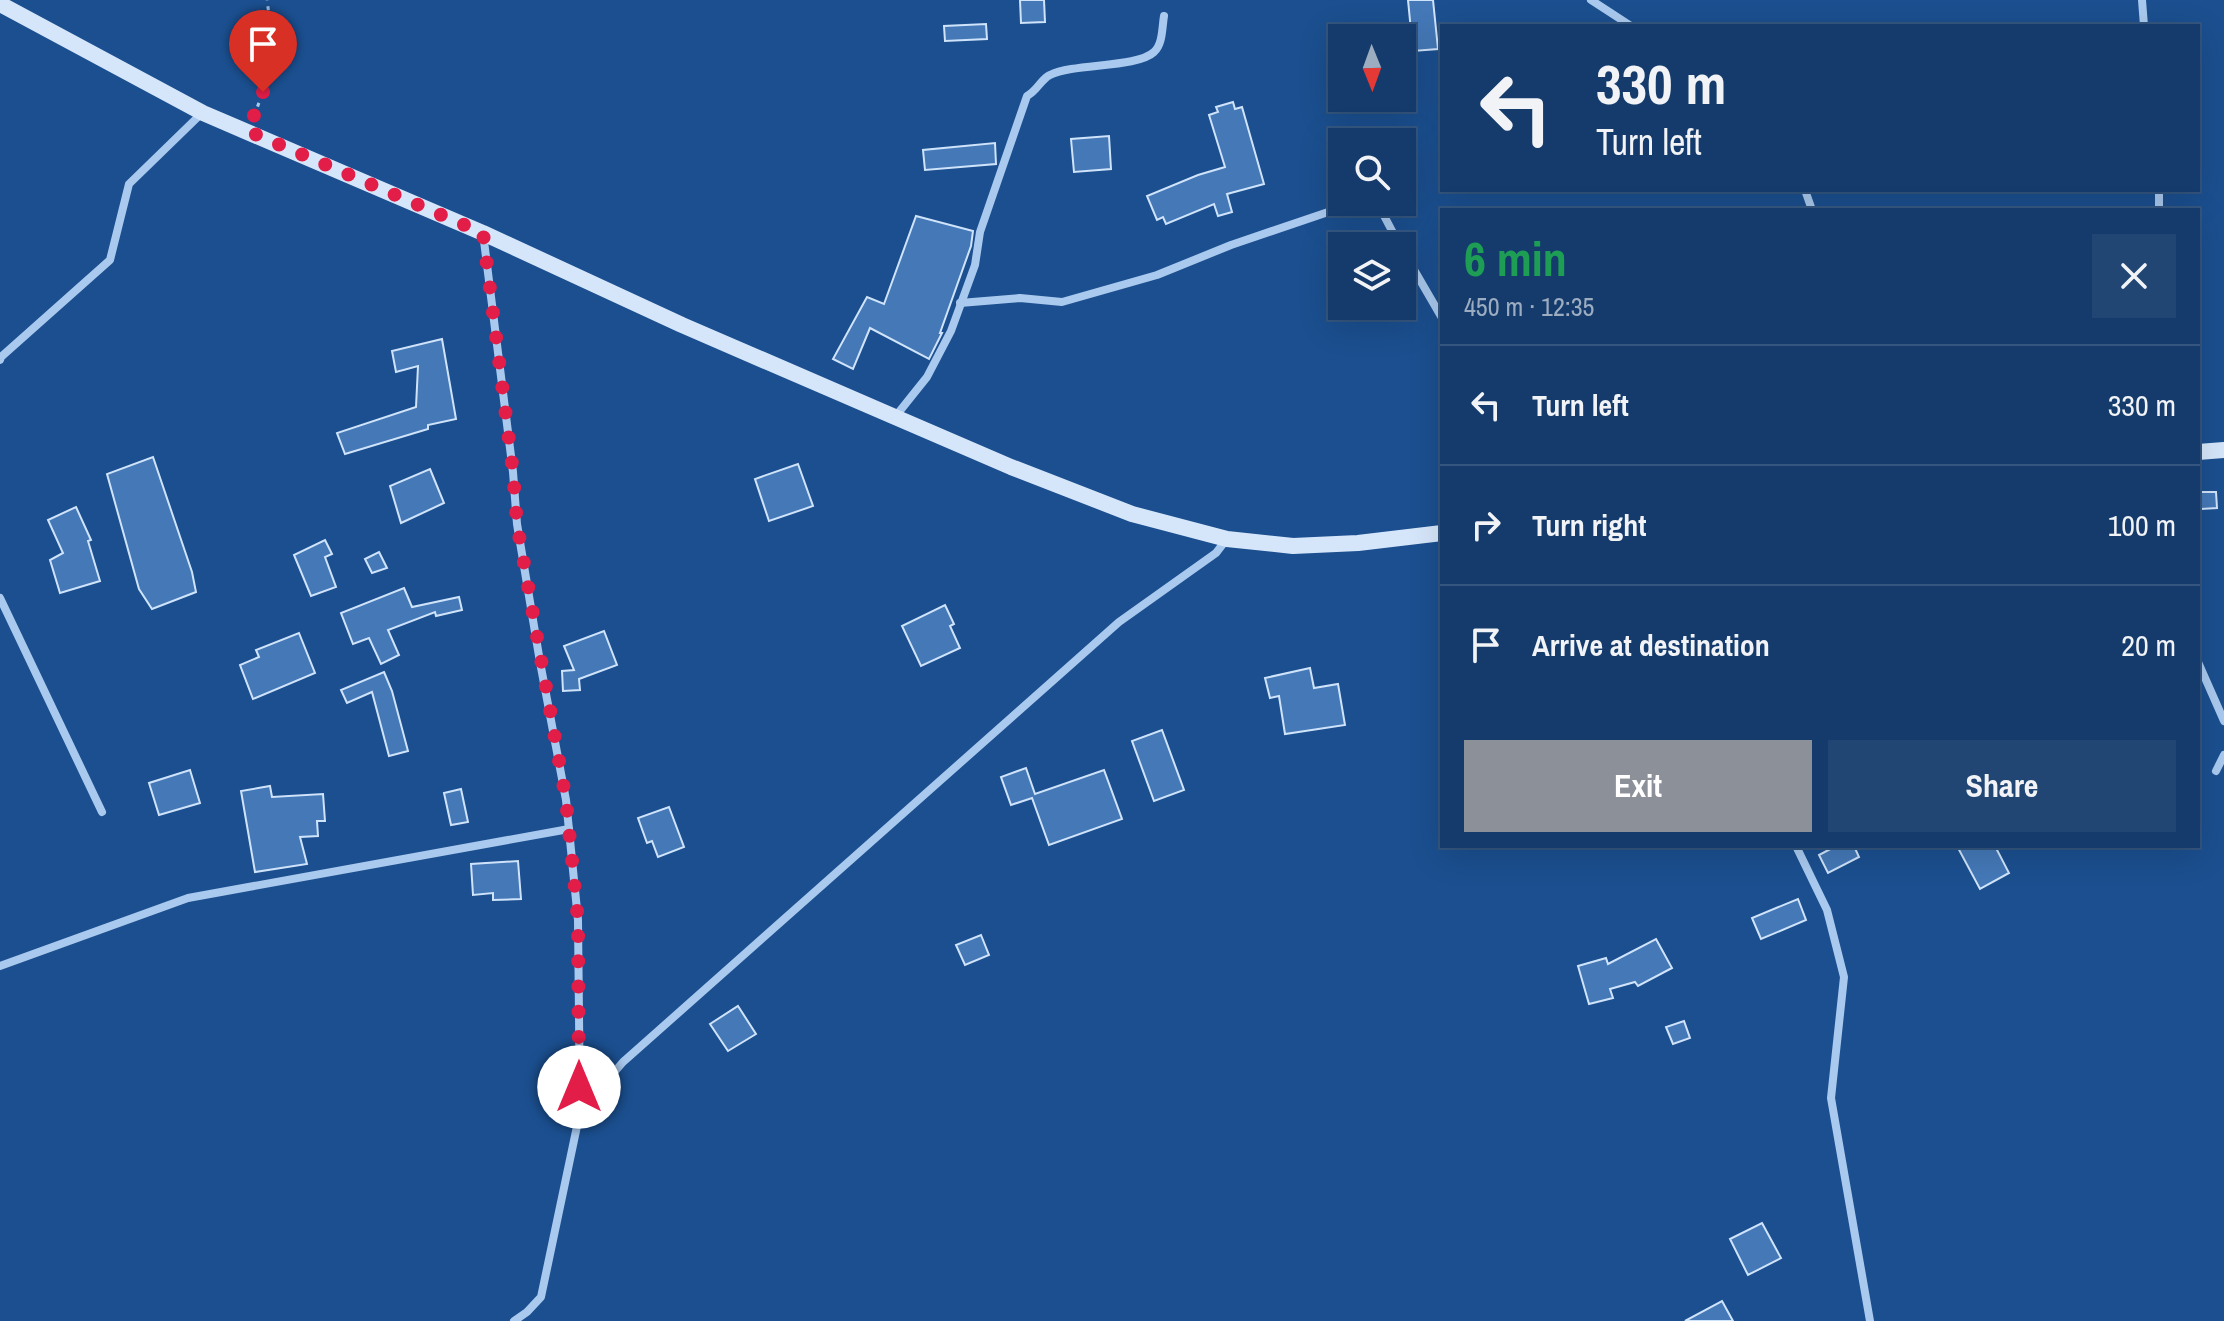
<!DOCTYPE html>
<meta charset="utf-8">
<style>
:root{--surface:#143b6b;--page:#214673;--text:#f1f3f6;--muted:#9dadc1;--line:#33557e;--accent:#8c9099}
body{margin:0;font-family:"Archivo Narrow",sans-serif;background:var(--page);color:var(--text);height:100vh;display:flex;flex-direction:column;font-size:30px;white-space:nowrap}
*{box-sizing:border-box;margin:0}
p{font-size:26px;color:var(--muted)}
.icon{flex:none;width:44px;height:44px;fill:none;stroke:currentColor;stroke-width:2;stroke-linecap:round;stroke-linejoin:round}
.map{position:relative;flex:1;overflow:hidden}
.drawer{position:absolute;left:1440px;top:208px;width:760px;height:640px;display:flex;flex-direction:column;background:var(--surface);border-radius:0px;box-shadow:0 8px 32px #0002,0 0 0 2px var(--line)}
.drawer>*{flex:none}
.hud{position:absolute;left:1440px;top:24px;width:760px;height:168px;border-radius:0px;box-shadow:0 8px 32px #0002,0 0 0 2px var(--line);background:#143b6b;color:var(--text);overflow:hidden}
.needle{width:52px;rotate:179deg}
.tools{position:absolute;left:1328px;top:24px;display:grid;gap:16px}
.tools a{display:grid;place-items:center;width:88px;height:88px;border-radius:0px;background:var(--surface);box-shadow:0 8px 32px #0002,0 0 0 2px var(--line);font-size:40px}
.pin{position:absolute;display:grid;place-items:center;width:68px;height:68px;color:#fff;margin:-82px -34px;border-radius:50% 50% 50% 0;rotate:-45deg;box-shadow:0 0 8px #0007}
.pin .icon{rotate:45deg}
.me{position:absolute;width:88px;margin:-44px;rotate:0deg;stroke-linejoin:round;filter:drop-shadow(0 0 6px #0008)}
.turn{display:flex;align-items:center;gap:28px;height:168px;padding:0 24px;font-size:36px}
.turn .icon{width:104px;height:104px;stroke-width:2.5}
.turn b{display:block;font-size:56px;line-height:68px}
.round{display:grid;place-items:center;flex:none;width:84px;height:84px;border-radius:0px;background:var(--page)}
.summary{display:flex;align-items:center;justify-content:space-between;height:136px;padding:0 24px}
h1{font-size:48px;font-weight:700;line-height:60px;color:#1e9e55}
.primary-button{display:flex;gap:16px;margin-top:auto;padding:16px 24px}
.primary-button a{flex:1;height:92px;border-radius:0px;background:var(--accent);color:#fff;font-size:32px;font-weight:700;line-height:92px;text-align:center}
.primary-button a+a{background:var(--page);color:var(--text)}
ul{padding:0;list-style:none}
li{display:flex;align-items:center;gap:24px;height:120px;padding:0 24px;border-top:2px solid var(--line)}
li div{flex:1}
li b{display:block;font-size:30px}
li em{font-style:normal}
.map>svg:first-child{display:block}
</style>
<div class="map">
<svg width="2224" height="1321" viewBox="0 0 2224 1321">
<rect width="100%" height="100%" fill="#1b4f8f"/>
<g fill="#4478b7" stroke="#cfe3fa" stroke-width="2">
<polygon points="1020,0 1044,0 1045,22 1021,23"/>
<polygon points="1408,0 1433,0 1438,49 1413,51"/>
<polygon points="986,24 987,39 945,41 944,26"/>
<polygon points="1233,102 1235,109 1242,107 1264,184 1227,194 1232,212 1218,216 1214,204 1166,224 1163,217 1157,220 1147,196 1198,175 1225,167 1209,115 1218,112 1216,107"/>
<polygon points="1109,136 1111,169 1074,172 1071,139"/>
<polygon points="995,143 996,164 925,170 923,150"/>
<polygon points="916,216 973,231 971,246 940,333 942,333 929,359 870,328 853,369 833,359 867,297 884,304"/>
<polygon points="442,339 456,419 428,425 428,429 345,454 337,433 416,407 418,366 396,372 392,351"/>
<polygon points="153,457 192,572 196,592 152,609 139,589 107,474"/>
<polygon points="798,464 813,506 769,521 755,479"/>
<polygon points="430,469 444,503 401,523 390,486"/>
<polygon points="2201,492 2216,492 2217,508 2201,509"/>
<polygon points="76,507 91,540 88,541 100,581 60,593 50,560 63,553 48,520"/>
<polygon points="325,540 332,554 325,557 336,587 311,596 294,555"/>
<polygon points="379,552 387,568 372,573 365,559"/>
<polygon points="404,588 412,607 459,597 462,610 436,616 435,612 388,630 399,655 381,664 369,638 353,644 341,613"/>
<polygon points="945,605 954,624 950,626 960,648 921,666 902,626"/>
<polygon points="604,631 617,665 579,679 580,690 563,691 562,671 574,670 564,646"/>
<polygon points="299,633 315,673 253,699 240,665 259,657 256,650"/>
<polygon points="1310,668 1314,688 1338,684 1345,725 1285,734 1279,696 1270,698 1265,678"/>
<polygon points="384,672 392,691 408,751 389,756 372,692 347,703 341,690"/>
<polygon points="1162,730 1184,790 1154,801 1132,741"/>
<polygon points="1026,768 1035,794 1104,770 1122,819 1049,845 1032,798 1011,805 1001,777"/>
<polygon points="190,770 200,803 159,815 149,783"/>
<polygon points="270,786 272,797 323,794 325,821 317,821 318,836 300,837 307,864 255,872 241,791"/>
<polygon points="461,789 468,822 451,825 444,793"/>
<polygon points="669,807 684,847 658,857 652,841 647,843 638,818"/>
<polygon points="1836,846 1854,846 1859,857 1828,873 1819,855"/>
<polygon points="1957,846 1995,846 2009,873 1980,889"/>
<polygon points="518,861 521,899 493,900 493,893 473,895 471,864"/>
<polygon points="1798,899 1806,920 1761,939 1752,918"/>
<polygon points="981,935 989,955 965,965 956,945"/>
<polygon points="1656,939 1672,968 1638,986 1635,982 1610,989 1613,998 1589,1004 1578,966 1606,958 1608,964"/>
<polygon points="738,1006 756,1034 728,1051 710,1024"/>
<polygon points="1684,1021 1690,1038 1673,1044 1666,1027"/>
<polygon points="1762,1223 1781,1258 1748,1275 1730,1239"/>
<polygon points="1722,1301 1733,1321 1685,1321"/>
</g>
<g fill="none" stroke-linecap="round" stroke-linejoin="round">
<polyline stroke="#a9c9ee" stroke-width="3" stroke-dasharray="4 6" stroke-linecap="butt" points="254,116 275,60 267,0"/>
<g stroke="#a9c9ee" stroke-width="8">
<polyline points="1591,0 1631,26"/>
<polyline points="2142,0 2144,26"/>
<polyline points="1805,190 1812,210"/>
<polyline points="2159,190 2159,210"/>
<polyline points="483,233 513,472 517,524 540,662 566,800 578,920 580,1112 541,1297 527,1312 514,1321"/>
<polyline points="1402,249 1442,318"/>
<polyline points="960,303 1020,298 1062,302 1157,275 1231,245 1340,208 1381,210 1400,246"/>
<polyline points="0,360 1,357 110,260 129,184 202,113"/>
<path d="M895,417L927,377L951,331L975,265L980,232L1027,96C1038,90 1041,79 1050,75C1074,63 1137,68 1154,52C1163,44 1162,27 1164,16"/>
<polyline points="0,598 102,812"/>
<polyline points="2198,662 2224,721"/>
<polyline points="2216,771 2224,755"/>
<polyline points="1796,846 1827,910 1844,977 1831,1098 1870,1321"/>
<polyline points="0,966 188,898 569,829"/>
<polyline points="580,1112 623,1062 1119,622 1216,553 1226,540"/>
</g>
<g stroke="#d6e6fa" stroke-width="16">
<polyline points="0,4 203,113 483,233 682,325 895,417 1011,467 1132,514 1227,539 1293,546 1358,543 1442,533"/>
<polyline points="2198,452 2224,450"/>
</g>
</g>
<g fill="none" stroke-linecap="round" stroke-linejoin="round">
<polyline stroke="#e11d48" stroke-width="14" stroke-dasharray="0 25.2" points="263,92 248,131 483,233 513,472 517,524 566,800 578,920 579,1087"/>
</g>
</svg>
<div class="tools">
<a><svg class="needle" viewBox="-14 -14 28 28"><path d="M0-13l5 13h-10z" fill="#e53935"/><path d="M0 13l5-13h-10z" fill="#9dadc1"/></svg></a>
<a><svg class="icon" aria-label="search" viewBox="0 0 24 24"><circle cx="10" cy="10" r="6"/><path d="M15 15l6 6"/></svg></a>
<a><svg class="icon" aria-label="layers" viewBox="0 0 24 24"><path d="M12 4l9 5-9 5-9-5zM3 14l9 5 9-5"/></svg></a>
</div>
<div class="pin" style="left:263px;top:92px;background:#d93025"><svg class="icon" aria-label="arrive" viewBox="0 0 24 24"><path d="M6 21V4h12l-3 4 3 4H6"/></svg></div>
<svg class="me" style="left:579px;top:1087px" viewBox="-20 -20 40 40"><circle r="19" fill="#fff"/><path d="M0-13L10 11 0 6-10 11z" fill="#e11d48"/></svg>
<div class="hud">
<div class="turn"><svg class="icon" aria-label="left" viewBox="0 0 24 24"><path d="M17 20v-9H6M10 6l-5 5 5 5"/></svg><div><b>330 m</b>Turn left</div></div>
</div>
<section class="drawer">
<div class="summary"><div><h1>6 min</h1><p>450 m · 12:35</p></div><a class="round"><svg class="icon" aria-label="close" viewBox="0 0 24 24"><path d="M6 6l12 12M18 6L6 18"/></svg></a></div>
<ul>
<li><svg class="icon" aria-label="left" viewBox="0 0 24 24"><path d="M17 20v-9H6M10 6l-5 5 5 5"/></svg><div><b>Turn left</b></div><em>330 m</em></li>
<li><svg class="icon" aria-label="right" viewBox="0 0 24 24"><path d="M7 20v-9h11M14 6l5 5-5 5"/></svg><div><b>Turn right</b></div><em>100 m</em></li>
<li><svg class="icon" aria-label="arrive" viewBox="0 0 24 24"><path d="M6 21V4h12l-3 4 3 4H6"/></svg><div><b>Arrive at destination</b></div><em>20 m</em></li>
</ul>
<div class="primary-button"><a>Exit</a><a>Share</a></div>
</section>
</div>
